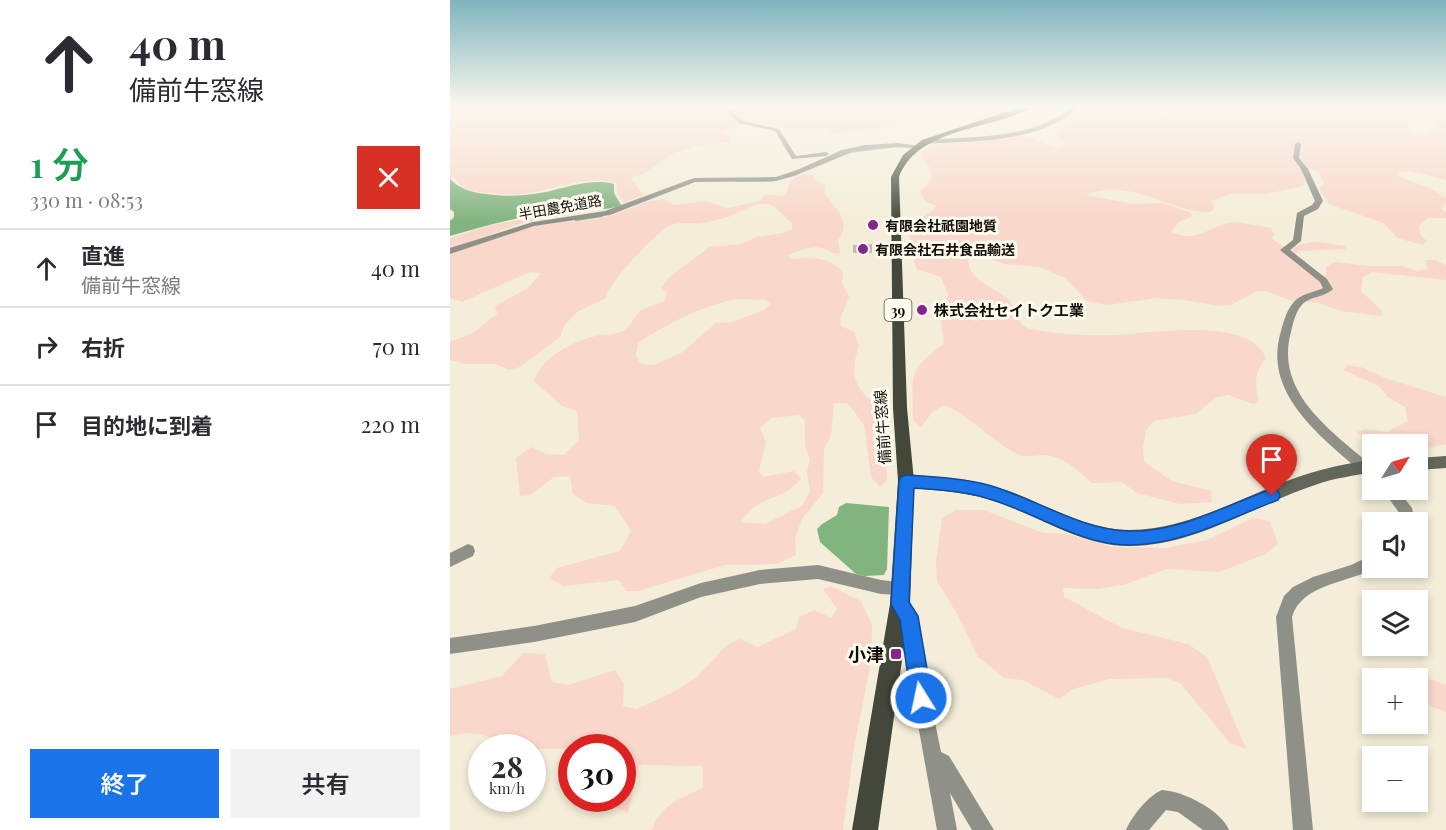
<!DOCTYPE html>
<html lang="ja">
<meta charset="utf-8">
<style>
:root{--surface:#fff;--page:#f2f2f3;--text:#2b2b33;--muted:#7c7c81;--line:#e1e1e2;--accent:#1a73e8}
body{margin:0;font-family:"Playfair Display","Noto Sans JP",serif;background:var(--page);color:var(--text);height:100vh;display:flex;flex-direction:column;font-size:22px;white-space:nowrap}
*{box-sizing:border-box;margin:0}
p{font-size:20px;color:var(--muted)}
.icon{flex:none;width:33px;height:33px;fill:none;stroke:currentColor;stroke-width:2;stroke-linecap:round;stroke-linejoin:round}
.map{position:relative;flex:1;overflow:hidden}
.sheet{display:flex;flex-direction:column;background:var(--surface);width:450px}
.sheet>*{flex:none}
.banner{background:#fff;color:var(--text);overflow:hidden}
.needle{width:39px;rotate:53deg}
.fabs{position:absolute;left:912px;top:434px;display:grid;gap:12px}
.fabs a{display:grid;place-items:center;width:66px;height:66px;border-radius:0px;background:var(--surface);box-shadow:0 3px 9px #0003;font-size:30px}
.speed{position:absolute;left:18px;top:734px;display:flex;gap:12px;font-size:30px;font-weight:700;text-align:center}
.speed>*{display:grid;place-content:center;width:78px;height:78px;border-radius:50%;background:var(--surface);box-shadow:0 3px 9px #0003;line-height:1}
.speed small{font-size:15px;font-weight:400}
.speed .limit{border:9px solid #d22;background:#fff;color:#111}
.pin{position:absolute;display:grid;place-items:center;width:51px;height:51px;color:#fff;margin:-62px -26px;border-radius:50% 50% 50% 0;rotate:-45deg;box-shadow:0 0 6px #0007}
.pin .icon{rotate:45deg}
.me{position:absolute;width:66px;margin:-33px;rotate:350deg;stroke-linejoin:round;filter:drop-shadow(0 0 4px #0008)}
.turn{display:flex;align-items:center;gap:21px;height:126px;padding:0 30px;font-size:27px}
.turn .icon{width:78px;height:78px;stroke-width:2.5}
.turn b{display:block;font-size:42px;line-height:51px}
.round{display:grid;place-items:center;flex:none;width:63px;height:63px;border-radius:0px;background:var(--page)}
.summary{display:flex;align-items:center;justify-content:space-between;height:102px;padding:0 30px}
h1{font-size:36px;font-weight:600;line-height:45px;color:#1e9e55}
.cta{display:flex;gap:12px;margin-top:auto;padding:12px 30px}
.cta a{flex:1;height:69px;border-radius:0px;background:var(--accent);color:#fff;font-size:24px;font-weight:600;line-height:69px;text-align:center}
.cta a+a{background:var(--page);color:var(--text)}
ul{padding:0;list-style:none}
li{display:flex;align-items:center;gap:18px;height:78px;padding:0 30px;border-top:2px solid var(--line)}
li div{flex:1}
li b{display:block;font-size:22px}
li em{font-style:normal}
main{display:flex;flex:1;min-height:0}
.map>svg:first-child{display:block}
</style>
<main>
<section class="sheet">
<div class="banner">
<div class="turn"><svg class="icon" aria-label="ahead" viewBox="0 0 24 24"><path d="M12 20V5M6 11l6-6 6 6"/></svg><div><b>40 m</b>備前牛窓線</div></div>
</div>
<div class="summary"><div><h1>1 分</h1><p>330 m · 08:53</p></div><a class="round" style="background:#d93025;color:#fff"><svg class="icon" aria-label="close" viewBox="0 0 24 24"><path d="M6 6l12 12M18 6L6 18"/></svg></a></div>
<ul>
<li><svg class="icon" aria-label="ahead" viewBox="0 0 24 24"><path d="M12 20V5M6 11l6-6 6 6"/></svg><div><b>直進</b><p>備前牛窓線</p></div><em>40 m</em></li>
<li><svg class="icon" aria-label="right" viewBox="0 0 24 24"><path d="M7 20v-9h11M14 6l5 5-5 5"/></svg><div><b>右折</b></div><em>70 m</em></li>
<li><svg class="icon" aria-label="arrive" viewBox="0 0 24 24"><path d="M6 21V4h12l-3 4 3 4H6"/></svg><div><b>目的地に到着</b></div><em>220 m</em></li>
</ul>
<div class="cta"><a>終了</a><a>共有</a></div>
</section>
<div class="map">
<svg width="996" height="830" viewBox="0 0 996 830">
<rect width="100%" height="100%" fill="#f3edd9"/>
<g fill="#f9d7ca" fill-rule="evenodd">
<path d="M0,106H569L527,120L512,116L491,119L476,118L454,121L440,126L384,134L375,128L339,129L308,122L274,130L271,133L281,137L280,142L251,145L224,153L193,174L181,178L193,195L174,203L167,193L166,183C138,175 106,189 79,193C63,196 48,194 32,192C21,191 9,189 5,178H0Z"/>
<path d="M632,106L672,107L719,114L727,110L758,109L760,106H996V180L960,171L948,172L950,177L980,188L996,198V203L992,209L996,212V218H977L969,226L970,235L977,241L973,245L947,238L934,223L884,206L879,203L869,189L874,184L869,172L860,169L852,172L855,183L853,186L816,194H780L761,201L764,208L761,212C718,213 680,176 636,195L683,204L713,203L741,213L742,216L729,222L721,232C751,244 758,225 784,222C788,222 814,227 821,228L824,234L822,238C840,256 846,242 866,242C875,242 885,245 895,246L896,249L850,251L839,257C848,267 863,277 876,275V267L885,262L919,266H952L967,271L977,269L976,260H985L996,265V280L922,272L913,277L911,291L932,311L931,316L891,311L869,303L839,300L816,291H807L781,305L768,306L735,300L707,298L657,305L637,301L615,278L590,267L555,264L532,256L518,258C518,279 538,285 553,295C569,305 563,320 576,327C580,330 588,330 593,331C615,335 640,336 662,335C700,334 799,315 816,358C804,375 805,380 808,400L804,404L778,395L767,397L745,414L704,421L696,430L693,448L694,462L722,481L761,491L762,502L730,504L687,493L672,482L642,483C627,470 615,457 595,455C586,455 575,458 567,454C541,441 522,417 494,405L482,412L471,428L463,420C463,375 456,373 494,343L491,320L498,294L491,277L467,269C461,254 454,236 467,222C473,216 481,213 486,206L475,201L470,191C487,178 484,171 471,156L473,150C493,140 551,133 574,136C587,137 596,147 609,148L615,144L608,136L610,130L622,122L620,118ZM957,119L985,122L990,127C976,131 978,139 960,134Z"/>
<path d="M358,174L364,176L367,181L375,185L374,193C386,209 402,220 388,240L390,253L385,254C367,242 357,248 338,255L340,259C359,258 380,255 393,273L392,283L399,297L390,319L391,326L404,332L409,346C398,376 406,393 434,409L437,480L430,487L421,477L414,425L398,403H384L381,435L374,449L373,493L352,519L345,538L346,555L326,564L275,565L188,591H176L169,580L113,586L99,578L107,568L170,551L181,531L165,506L137,503L123,494L120,476L104,477L80,495L70,496L66,458L81,447L96,454L114,455L129,440L127,411L112,406L84,381C91,356 126,340 150,335C157,334 165,335 172,331C182,327 183,317 190,311C198,306 207,305 215,300L217,293L211,287L222,275L260,247L292,244L306,237L334,233L342,229V223C334,218 327,205 317,204C303,202 290,213 278,217C269,219 259,222 251,223C240,224 229,221 219,226C206,233 157,283 156,298L127,312L114,326L110,337L70,367L59,370L45,364H17L0,360V342L23,333L47,314L45,306L78,288L91,273L80,272L12,302L0,298V254L83,226L144,219L164,215L196,202L214,199L224,205L256,201L277,208L310,201L315,194L333,196L337,192L340,181L347,176ZM287,299L316,300L321,304L314,310L283,322L266,323L231,353L204,365L191,364L186,356L188,343C218,323 251,306 287,299ZM350,415L355,421V445L360,459L357,472L360,491L353,505L315,524L291,522C307,494 334,502 351,478L344,471L313,477L309,471L316,442L310,428L321,418Z"/>
<polygon points="110,212 113,213 111,216 69,224 0,249 0,238 37,226"/>
<polygon points="898,365 914,368 935,378 996,397 996,444 968,450 968,444 922,445 907,432 915,429 937,432 958,421 955,407 938,397 929,386 893,370"/>
<polygon points="506,510 534,510 593,533 618,534 661,547 716,548 757,540 803,518 820,521 828,544 816,554 769,572 717,569 673,585 646,589 613,588 614,597 672,628 738,644 757,657 796,749 780,743 730,683 716,678 659,679 623,689 609,699 573,680 555,678 528,657 507,614 487,581 486,562 492,518"/>
<path d="M381,586L411,601L422,625L421,662L404,747L393,830H202C209,806 232,797 253,788V766L189,765L178,813L142,798H172V747L83,749L82,747H53C39,732 19,731 0,736V689L52,676L73,653L95,654L102,682L118,685L165,670L174,684L173,706L187,709L221,693L246,678L277,645L289,639L308,647L346,629L349,617L365,610L381,618L387,609L373,589Z"/>
<path d="M979,679L996,685V712C981,707 967,702 968,684Z"/>
</g>
<g fill="#82b480">
<path d="M0,179C10,189 20,192 36,194C56,197 75,196 96,192C117,187 143,178 164,184V193L171,205C155,213 137,206 120,208C79,215 39,224 0,236V221L4,217V212L0,209Z"/>
<polygon points="396,503 439,507 437,569 434,575 415,576 406,574 370,542 367,529 372,524 387,515 389,507"/>
</g>
<g fill="none" stroke-linecap="round" stroke-linejoin="round">
<g stroke="#82b480" stroke-width="1.5">
<polyline points="401,152 442,147"/>
<polyline points="287,181 322,181"/>
</g>
<polyline stroke="#82b480" stroke-width="2" points="126,220 152,216"/>
</g>
<polygon fill="#c7b7a8" points="422,244 422,253 403,253 403,245"/>
<g fill="none" stroke-linecap="round" stroke-linejoin="round">
<g fill="#8f9189" fill-rule="evenodd">
<polygon points="281,106 287,106 284,114 293,121 329,129 346,156 376,152 379,154 376,156 342,159 325,131 289,123 278,114"/>
<path d="M623,106H630C591,144 525,140 475,144L472,142L475,140C524,136 584,140 623,106Z"/>
<path d="M848,142L851,144L849,158L858,169L873,201L868,209L854,216L851,241L840,250L877,279L883,289C874,298 858,296 851,306C845,313 843,324 841,332C824,393 883,432 922,466V478L917,477C876,440 811,396 831,331C834,320 838,306 847,299C855,293 865,292 873,288L870,282L830,250L843,240L847,213L862,205L865,201L851,169L843,158L845,144Z"/>
<polygon points="448,143 470,146 467,148 437,147 405,151 344,176 326,181 245,182 160,215 84,226 0,254 0,248 83,222 155,211 244,178 326,177 347,170 392,150 415,145"/>
<polygon points="932,489 947,489 962,508 965,522 951,522 950,514"/>
<polygon points="18,544 23,546 25,551 23,556 0,567 0,553"/>
<path d="M922,555V567H927C900,583 852,583 842,617L863,830H843L826,617L834,596L843,587L863,577L901,565Z"/>
<polygon points="368,565 431,580 456,583 459,588 456,593 451,595 431,594 368,579 310,584 251,597 185,622 84,642 0,654 0,638 84,626 185,606 251,583 310,570"/>
<polygon points="450,596 456,599 467,616 472,658 491,752 499,756 544,830 522,830 500,793 507,830 487,830 456,658 451,619 442,604 444,599"/>
<path d="M712,790C733,791 771,810 779,830H753L728,812L716,810L699,830H676C682,816 698,796 712,790Z"/>
</g>
<g fill="#63665a" fill-rule="evenodd">
<polygon points="996,456 996,468 968,470 968,458"/>
<path d="M922,460V472C903,476 884,478 865,485C804,505 746,546 679,546C633,546 593,518 550,503C520,492 488,490 456,488L450,486L448,481L450,476L456,474C491,477 525,480 559,491C598,505 636,530 679,530C731,530 779,504 826,485C857,473 888,464 922,460Z"/>
</g>
<path fill="#44483a" fill-rule="evenodd" d="M573,106H584C543,131 469,126 449,177L457,408L464,481L460,604L428,830H402L440,604L448,481L443,408L441,177L453,155L472,140Z"/>
</g>
<linearGradient id="sky" x2="0" y2="1"><stop stop-color="#7fb4be"/><stop offset="0.48" stop-color="#faf7ee"/><stop offset="1" stop-color="#faf7ee" stop-opacity="0"/></linearGradient>
<rect width="996" height="222" fill="url(#sky)"/>
<path fill="#1a73e8" stroke="#114b97" stroke-width="1.5" d="M456,475C484,477 512,478 538,485C585,498 628,529 678,531C728,533 776,505 822,489L828,491L830,496L828,500C780,518 731,545 679,545C629,545 584,511 536,498C513,491 488,490 464,488L459,602L468,616L482,698L479,705L471,708L464,705L461,698L450,620L441,604L449,481L451,477Z"/>
<g fill="#842590" stroke="#fefaee" stroke-width="2">
<circle cx="423" cy="225" r="6"/>
<circle cx="413" cy="249" r="6"/>
<circle cx="472" cy="310" r="6"/>
<rect x="440" y="648" width="12" height="12" rx="3"/>
</g>
<g text-anchor="middle" dominant-baseline="central" stroke-width="6" stroke-linejoin="round" paint-order="stroke">
<g font-size="14" fill="#100e07" stroke="#fefaee">
<text transform="translate(110 207) rotate(-10)">半田農免道路</text>
</g>
<g font-size="14" font-weight="bold" fill="#100e07" stroke="#fefaee" text-anchor="start">
<text x="435" y="225">有限会社祇園地質</text>
<text x="425" y="249">有限会社石井食品輸送</text>
</g>
<rect fill="#fefaee" stroke="#57554c" stroke-width="1.5" x="434.5" y="299" width="27" height="22" rx="4.5"/>
<g font-size="14" font-weight="bold" fill="#100e07">
<text x="448" y="310">39</text>
</g>
<g font-size="15" font-weight="bold" fill="#100e07" stroke="#fefaee" text-anchor="start">
<text x="484" y="310">株式会社セイトク工業</text>
</g>
<g font-size="15" fill="#100e07" stroke="#fefaee">
<text transform="translate(432 427) rotate(-94)">備前牛窓線</text>
</g>
<g font-size="18" font-weight="bold" fill="#100e07" stroke="#fefaee" text-anchor="end">
<text x="434" y="654">小津</text>
</g>
</g>
</svg>
<div class="fabs">
<a><svg class="needle" viewBox="-14 -14 28 28"><path d="M0-13l5 13h-10z" fill="#e53935"/><path d="M0 13l5-13h-10z" fill="#7c7c81"/></svg></a>
<a><svg class="icon" aria-label="sound" viewBox="0 0 24 24"><path d="M4 9h4l5-4v14l-5-4H4zM17 9q2 3 0 6"/></svg></a>
<a><svg class="icon" aria-label="layers" viewBox="0 0 24 24"><path d="M12 4l9 5-9 5-9-5zM3 14l9 5 9-5"/></svg></a>
<a>+</a>
<a>−</a>
</div>
<div class="speed"><div>28<small>km/h</small></div><div class="limit">30</div></div>
<div class="pin" style="left:822px;top:496px;background:#d93025"><svg class="icon" aria-label="arrive" viewBox="0 0 24 24"><path d="M6 21V4h12l-3 4 3 4H6"/></svg></div>
<svg class="me" style="left:471px;top:698px" viewBox="-20 -20 40 40"><circle r="17" fill="#1a73e8" stroke="#fff" stroke-width="3"/><path d="M0-11L8 9 0 5-8 9z" fill="#fff"/></svg>
</div>
</main>
